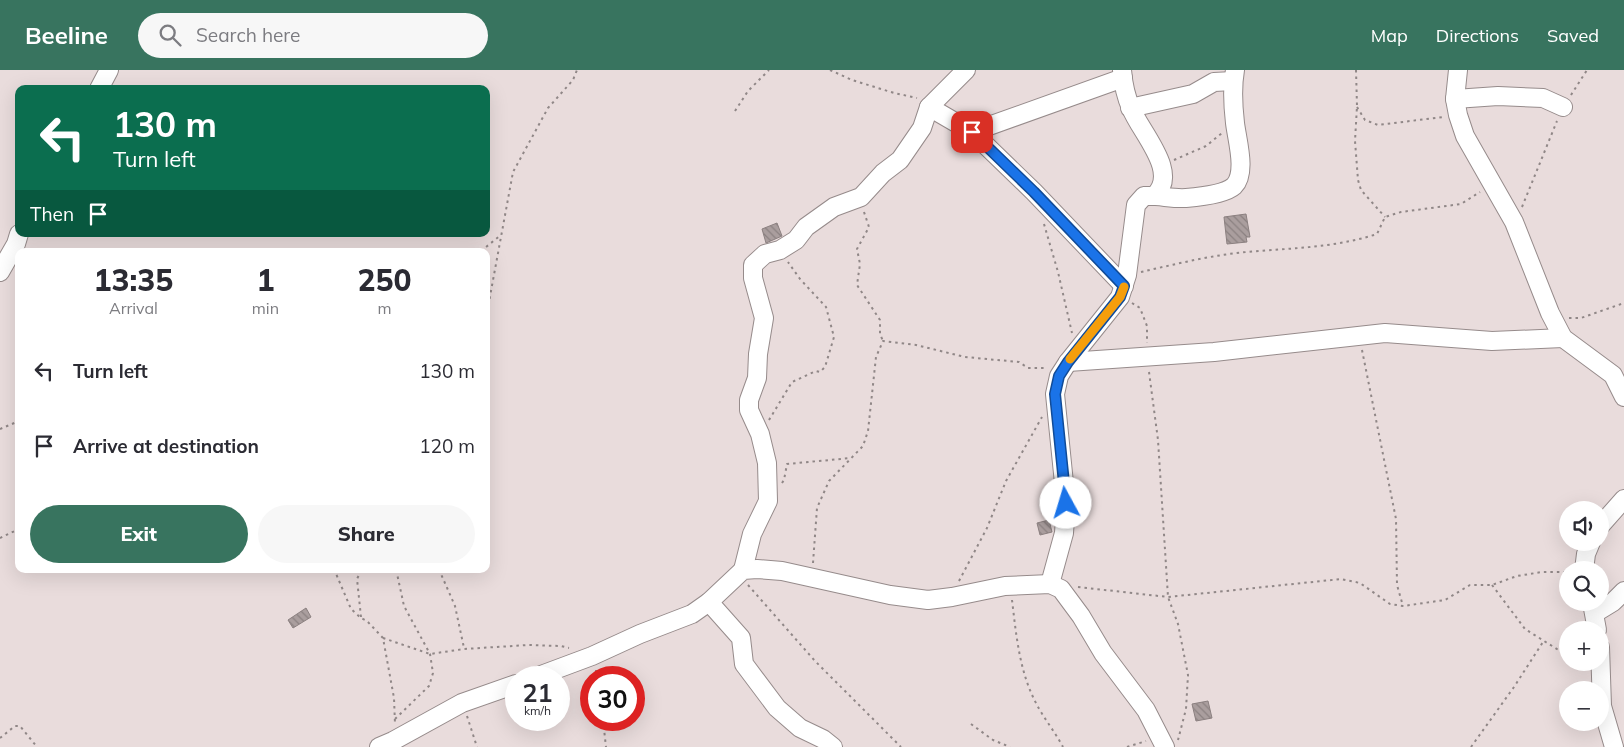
<!DOCTYPE html>
<meta charset="utf-8">
<style>
:root{--surface:#fff;--page:#f7f7f7;--text:#2b2b33;--muted:#7c7c81;--accent:#38745f}
body{margin:0;font-family:Mulish,sans-serif;background:var(--page);color:var(--text);height:100vh;display:flex;flex-direction:column;font-size:19px;white-space:nowrap}
*{box-sizing:border-box;margin:0}
p{font-size:16px;color:var(--muted)}
.icon{flex:none;width:28px;height:28px;fill:none;stroke:currentColor;stroke-width:2;stroke-linecap:round;stroke-linejoin:round}
.map{position:relative;flex:1;overflow:hidden}
.sheet{position:absolute;left:15px;top:178px;width:475px;height:325px;display:flex;flex-direction:column;background:var(--surface);border-radius:10px;box-shadow:0 5px 20px #0002}
.sheet>*{flex:none}
.hud{position:absolute;left:15px;top:15px;width:475px;height:152px;border-radius:10px;box-shadow:0 5px 20px #0002;background:#0b6e4f;color:#fff;overflow:hidden}
.tools{position:absolute;left:1559px;top:431px;display:grid;gap:10px}
.tools a{display:grid;place-items:center;width:50px;height:50px;border-radius:50%;background:var(--surface);box-shadow:0 5px 20px #0002;font-size:25px}
.speed{position:absolute;left:505px;top:596px;display:flex;gap:10px;font-size:25px;font-weight:700;text-align:center}
.speed>*{display:grid;place-content:center;width:65px;height:65px;border-radius:50%;background:var(--surface);box-shadow:0 5px 20px #0002;line-height:1}
.speed small{font-size:12px;font-weight:400}
.speed .limit{border:8px solid #d22;background:#fff;color:#111}
.pin{position:absolute;display:grid;place-items:center;width:42px;height:42px;color:#fff;margin:-21px;border-radius:10px;box-shadow:0 2px 8px #0006}
.me{position:absolute;width:55px;margin:-28px;rotate:354deg;stroke-linejoin:round;filter:drop-shadow(0 0 4px #0008)}
.turn{display:flex;align-items:center;gap:18px;height:105px;padding:0 15px;font-size:22px}
.turn .icon{width:65px;height:65px;stroke-width:2.5}
.turn b{display:block;font-size:35px;line-height:42px}
.then{display:flex;align-items:center;height:48px;padding:0 15px;background:#0003;gap:10px;font-size:19px}
.eta{display:flex;justify-content:space-evenly;align-items:center;height:85px;text-align:center}
.eta b{font-size:30px;font-weight:800;line-height:35px}
.primary-button{display:flex;gap:10px;margin-top:auto;padding:10px 15px}
.primary-button a{flex:1;height:58px;border-radius:30px;background:var(--accent);color:#fff;font-size:20px;font-weight:800;line-height:58px;text-align:center}
.primary-button a+a{background:var(--page);color:var(--text)}
ul{padding:0;list-style:none}
li{display:flex;align-items:center;gap:15px;height:75px;padding:0 15px}
li div{flex:1}
li b{display:block;font-size:19px}
li em{font-style:normal}
header{display:flex;align-items:center;gap:30px;box-sizing:border-box;height:70px;padding:0 25px;background:var(--accent);color:#fff}
header strong{font-size:24px}
nav{display:flex;gap:28px;margin-inline-start:auto;font-size:18px}
.search{width:350px;height:45px;background:var(--page);display:flex;align-items:center;gap:12px;box-sizing:border-box;padding:0 18px;border-radius:28px;color:var(--muted);font-size:19px}
.map>svg:first-child{display:block}
</style>
<header>
<strong>Beeline</strong>
<div class="search"><svg class="icon" aria-label="search" viewBox="0 0 24 24"><circle cx="10" cy="10" r="6"/><path d="M15 15l6 6"/></svg>Search here</div>
<nav><a>Map</a><a>Directions</a><a>Saved</a></nav>
</header>
<div class="map">
<svg width="1624" height="677" viewBox="0 0 1624 677">
<defs>
<pattern id="building-back-hatch" width="6" height="6" patternUnits="userSpaceOnUse" patternTransform="scale(1.25)"><rect width="6" height="6" fill="#aa9e9e"/><path d="M-1 5l2 2M0 0l6 6M5-1l2 2" fill="none" stroke="#8b8181"/></pattern>
</defs>
<rect width="100%" height="100%" fill="#e9dcdc"/>
<g fill="url(#building-back-hatch)" stroke="#8b8080">
<polygon points="1246,144 1250,167 1246,167 1247,172 1227,174 1224,147"/>
<polygon points="777,153 782,166 766,173 762,159"/>
<polygon points="1049,450 1052,462 1040,465 1037,453"/>
<polygon points="306,538 311,547 293,558 288,550"/>
<polygon points="1208,631 1212,648 1196,651 1192,634"/>
</g>
<g fill="none" stroke-linecap="round" stroke-linejoin="round">
<g stroke="#968b8b" stroke-width="20">
<g id="minor">
<path d="M1122,0C1123,12 1126,27 1131,38C1140,62 1181,103 1154,126"/>
<polyline points="1458,0 1455,29 1458,45 1465,66 1514,152 1550,243 1563,268 1613,305 1624,327"/>
<polyline points="99,19 109,0"/>
<polyline points="1455,29 1498,26 1543,28 1563,37"/>
<polyline points="929,37 972,62 1034,122 1124,216"/>
<polyline points="1130,38 1193,24 1214,12 1233,11"/>
<polyline points="972,62 1123,8"/>
<polyline points="0,202 16,174 19,164"/>
<polyline points="1068,292 1214,282 1385,263 1492,271 1563,268"/>
<polyline points="1600,456 1624,429"/>
<polyline points="743,500 752,464 768,431 767,393 760,364 749,340 749,330 757,308 758,284 764,248 753,208 753,195 765,184 780,180 796,170 806,157 834,137 861,127 883,103 900,90 922,58 929,37 966,0"/>
<polyline points="1584,500 1586,484 1591,472"/>
<path d="M1050,514L1064,463L1066,433L1055,324L1059,306L1068,292L1120,227L1127,205L1136,135L1144,126C1158,125 1172,129 1186,128C1198,127 1225,124 1234,116C1247,103 1237,70 1235,53C1233,36 1232,17 1235,0"/>
<polyline points="709,532 741,568 744,594 777,638 800,658 823,669 833,677"/>
<polyline points="1592,533 1597,560"/>
<polyline points="1595,543 1613,532 1624,521"/>
<polyline points="1600,577 1602,636 1614,677"/>
<polyline points="533,608 592,586 640,564 692,544 709,532 743,500 757,499 782,501 890,525 928,530 952,527 1005,516 1050,514 1061,519 1081,546 1103,583 1146,640 1165,677"/>
<polyline points="379,677 393,671 462,633 516,614"/>
</g>
</g>
<g stroke="#908787" stroke-width="2" stroke-dasharray="2.5 4" stroke-linecap="butt">
<polyline points="830,0 852,10 894,23 917,28"/>
<polyline points="1356,0 1357,36 1355,71 1358,110 1361,120 1385,147"/>
<polyline points="1571,25 1587,0"/>
<polyline points="1357,37 1365,50 1378,55 1443,47"/>
<polyline points="735,41 748,21 769,0"/>
<polyline points="1174,90 1206,76 1222,63"/>
<polyline points="1522,137 1557,51"/>
<polyline points="864,142 869,157 857,179 860,194 857,215 880,250 880,264 883,271"/>
<polyline points="1044,154 1058,202 1072,263"/>
<polyline points="481,181 501,165"/>
<path d="M1141,202C1176,194 1212,185 1247,182C1291,178 1334,178 1377,164L1385,147L1401,142L1461,134L1480,122"/>
<polyline points="1132,233 1140,238 1147,256 1147,273"/>
<polyline points="486,248 513,102 548,38 573,10 577,0"/>
<polyline points="1569,248 1581,248 1624,233"/>
<polyline points="1362,280 1396,449 1397,515 1403,536"/>
<polyline points="1149,302 1158,370 1168,527 1178,554 1188,605 1186,639 1178,670"/>
<polyline points="769,350 792,312 816,301 820,302 825,297 834,267 826,237 800,209 788,192"/>
<polyline points="0,359 19,351"/>
<polyline points="782,413 784,410 787,394 851,388"/>
<polyline points="0,468 19,459"/>
<polyline points="813,493 817,438 829,411 863,376 868,361 876,287 883,271 916,275 965,287 1019,292 1028,298 1046,298"/>
<polyline points="334,499 351,539 361,548 367,551 383,568 394,628 395,654"/>
<polyline points="440,499 441,504 455,536 464,578"/>
<polyline points="959,511 987,458 1006,411 1042,347"/>
<polyline points="748,515 815,591 901,677"/>
<polyline points="1492,515 1525,559 1568,586"/>
<polyline points="1078,517 1168,527 1341,509 1360,513 1390,534 1403,536 1445,530 1470,515 1492,515 1517,506 1542,502 1568,502"/>
<path d="M1012,530C1016,563 1019,597 1033,627C1041,645 1054,660 1063,677"/>
<polyline points="361,547 357,509 362,499"/>
<polyline points="383,568 430,584 464,579 528,575 561,576 569,578"/>
<polyline points="1578,592 1586,598"/>
<polyline points="596,600 597,608"/>
<polyline points="467,646 477,677"/>
<polyline points="395,649 429,616 433,603 430,584 404,536 396,499"/>
<polyline points="603,650 606,677"/>
<polyline points="971,654 993,670 1010,677"/>
<polyline points="0,668 15,656 20,656 37,677"/>
<polyline points="1127,677 1146,671"/>
<polyline points="1471,677 1514,617 1543,572"/>
</g>
<use href="#minor" stroke="#fff" stroke-width="18"/>
</g>
<g fill="none" stroke-linecap="round" stroke-linejoin="round">
<g stroke="#114b97" stroke-width="12">
<polyline id="route" points="972,62 1034,122 1124,216 1120,227 1068,292 1059,306 1055,324 1066,433"/>
</g>
<use href="#route" stroke="#1a73e8" stroke-width="9"/>
<polyline stroke="#f59e0b" stroke-width="9" points="1070,289 1120,227 1124,217"/>
</g>
</svg>
<div class="tools">
<a><svg class="icon" aria-label="sound" viewBox="0 0 24 24"><path d="M4 9h4l5-4v14l-5-4H4zM17 9q2 3 0 6"/></svg></a>
<a><svg class="icon" aria-label="search" viewBox="0 0 24 24"><circle cx="10" cy="10" r="6"/><path d="M15 15l6 6"/></svg></a>
<a>+</a>
<a>−</a>
</div>
<div class="speed"><div>21<small>km/h</small></div><div class="limit">30</div></div>
<div class="pin" style="left:972px;top:62px;background:#d93025"><svg class="icon" aria-label="arrive" viewBox="0 0 24 24"><path d="M6 21V4h12l-3 4 3 4H6"/></svg></div>
<svg class="me" style="left:1066px;top:433px" viewBox="-20 -20 40 40"><circle r="19" fill="#fff"/><path d="M0-13L10 11 0 6-10 11z" fill="#1a73e8"/></svg>
<div class="hud">
<div class="turn"><svg class="icon" aria-label="left" viewBox="0 0 24 24"><path d="M17 20v-9H6M10 6l-5 5 5 5"/></svg><div><b>130 m</b>Turn left</div></div>
<div class="then">Then<svg class="icon" aria-label="arrive" viewBox="0 0 24 24"><path d="M6 21V4h12l-3 4 3 4H6"/></svg></div>
</div>
<section class="sheet">
<div class="eta">
<div><b>13:35</b><p>Arrival</p></div>
<div><b>1</b><p>min</p></div>
<div><b>250</b><p>m</p></div>
</div>
<ul>
<li><svg class="icon" aria-label="left" viewBox="0 0 24 24"><path d="M17 20v-9H6M10 6l-5 5 5 5"/></svg><div><b>Turn left</b></div><em>130 m</em></li>
<li><svg class="icon" aria-label="arrive" viewBox="0 0 24 24"><path d="M6 21V4h12l-3 4 3 4H6"/></svg><div><b>Arrive at destination</b></div><em>120 m</em></li>
</ul>
<div class="primary-button"><a>Exit</a><a>Share</a></div>
</section>
</div>
